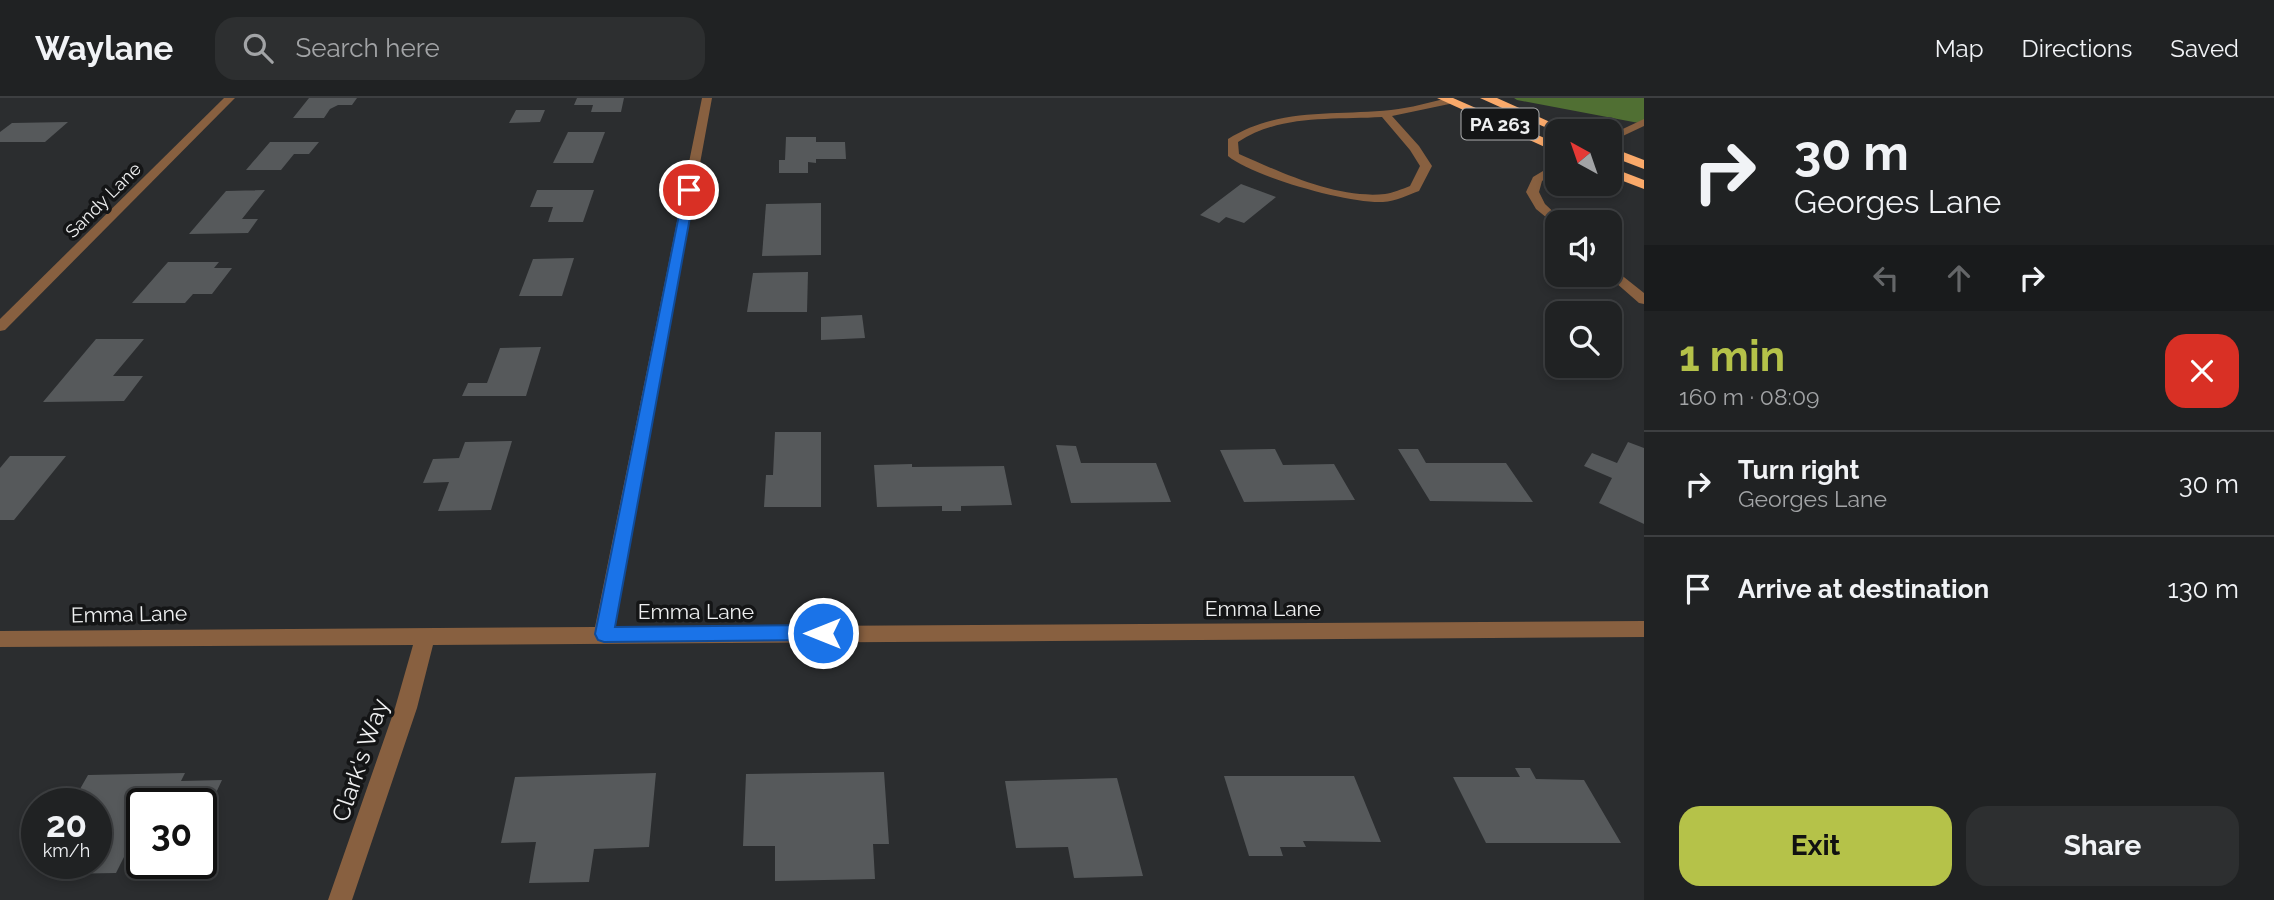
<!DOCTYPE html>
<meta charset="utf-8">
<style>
:root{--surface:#202223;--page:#2d2f30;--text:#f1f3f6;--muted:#a2a4a6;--line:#3d3f41;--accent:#b5c249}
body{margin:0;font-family:Raleway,sans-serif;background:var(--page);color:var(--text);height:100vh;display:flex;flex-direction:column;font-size:26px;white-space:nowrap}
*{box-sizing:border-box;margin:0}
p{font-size:23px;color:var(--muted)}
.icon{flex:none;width:38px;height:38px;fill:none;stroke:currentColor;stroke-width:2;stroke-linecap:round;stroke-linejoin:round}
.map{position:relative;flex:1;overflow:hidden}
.side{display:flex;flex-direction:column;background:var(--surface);width:630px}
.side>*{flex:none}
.top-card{background:#202223;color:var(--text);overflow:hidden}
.needle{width:46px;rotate:320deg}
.tools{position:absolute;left:1545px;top:21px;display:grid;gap:14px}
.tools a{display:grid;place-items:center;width:77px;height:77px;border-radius:14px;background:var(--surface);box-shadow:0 4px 10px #0003,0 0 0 2px var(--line);font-size:35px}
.speed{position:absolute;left:21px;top:690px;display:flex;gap:14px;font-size:35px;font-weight:700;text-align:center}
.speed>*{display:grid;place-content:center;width:91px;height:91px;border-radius:50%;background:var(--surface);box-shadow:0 4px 10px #0003,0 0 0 2px var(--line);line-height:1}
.speed small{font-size:18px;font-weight:400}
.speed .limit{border:4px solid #111;border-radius:10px;background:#fff;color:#111}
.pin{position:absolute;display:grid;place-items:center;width:60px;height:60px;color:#fff;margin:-30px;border:4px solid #fff;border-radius:50%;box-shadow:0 2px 7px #0007}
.me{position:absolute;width:77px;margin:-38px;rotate:270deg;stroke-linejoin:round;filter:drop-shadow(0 0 5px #0008)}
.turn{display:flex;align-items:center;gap:24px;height:147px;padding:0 35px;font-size:32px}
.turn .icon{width:91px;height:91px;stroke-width:2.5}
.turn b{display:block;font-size:49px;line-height:60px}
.lanes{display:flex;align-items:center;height:66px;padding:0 35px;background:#0003;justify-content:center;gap:35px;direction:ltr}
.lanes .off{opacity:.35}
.round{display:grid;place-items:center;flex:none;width:74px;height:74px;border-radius:21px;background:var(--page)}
.overview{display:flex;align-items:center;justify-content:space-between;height:119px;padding:0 35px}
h1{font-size:42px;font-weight:700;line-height:52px;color:var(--accent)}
.cta{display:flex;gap:14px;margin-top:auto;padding:14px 35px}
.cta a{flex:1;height:80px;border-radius:21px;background:var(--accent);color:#111;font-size:28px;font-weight:700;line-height:80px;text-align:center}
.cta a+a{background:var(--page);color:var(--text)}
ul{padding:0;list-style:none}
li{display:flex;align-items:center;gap:21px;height:105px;padding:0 35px;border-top:2px solid var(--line)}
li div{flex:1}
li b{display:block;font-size:26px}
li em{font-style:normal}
header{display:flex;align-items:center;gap:42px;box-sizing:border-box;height:98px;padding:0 35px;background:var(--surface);border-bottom:2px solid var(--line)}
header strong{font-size:33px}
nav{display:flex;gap:38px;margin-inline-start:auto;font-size:24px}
.search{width:490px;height:63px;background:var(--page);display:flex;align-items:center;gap:18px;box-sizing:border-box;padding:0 24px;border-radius:21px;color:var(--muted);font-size:26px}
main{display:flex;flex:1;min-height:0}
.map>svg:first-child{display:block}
</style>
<header>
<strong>Waylane</strong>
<div class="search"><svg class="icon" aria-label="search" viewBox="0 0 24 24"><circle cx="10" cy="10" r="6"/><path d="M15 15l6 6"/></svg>Search here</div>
<nav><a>Map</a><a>Directions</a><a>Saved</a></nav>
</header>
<main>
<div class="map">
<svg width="1644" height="802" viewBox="0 0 1644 802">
<rect width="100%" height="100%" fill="#2b2d2f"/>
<polygon fill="#506f33" points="1514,0 1644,0 1644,26 1517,2"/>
<g fill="#56595b">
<polygon points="309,0 357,0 352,7 338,7 330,11 324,20 293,20"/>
<polygon points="577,0 624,0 621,14 591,14 593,7 574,7"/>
<polygon points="516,12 545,12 540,24 509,25"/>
<polygon points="68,24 45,44 0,44 0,34 12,25"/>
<polygon points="568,34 605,34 593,65 553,65"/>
<polygon points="786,39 816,39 816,44 845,44 846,61 816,61 816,65 808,64 808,75 779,75 779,62 785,62"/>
<polygon points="270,44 319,44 309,56 294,56 281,72 246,72"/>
<polygon points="1241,86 1276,99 1244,125 1226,119 1219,125 1200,117"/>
<polygon points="265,92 242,121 258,121 248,135 189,136 226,93"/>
<polygon points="537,92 594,92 583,124 548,124 553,109 530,109"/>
<polygon points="821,105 821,157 762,158 766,106"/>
<polygon points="574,160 562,198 519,198 533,161"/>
<polygon points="168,164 219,164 214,170 232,170 212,196 193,196 185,205 132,205"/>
<polygon points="808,174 807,214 747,214 753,175"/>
<polygon points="862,217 865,240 821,242 821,219"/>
<polygon points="96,241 144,241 113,278 143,278 124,303 43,304"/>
<polygon points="541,249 526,298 462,298 468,285 487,285 500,250"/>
<polygon points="775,334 821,334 821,409 764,409 766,377 773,377"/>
<polygon points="512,343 491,412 438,413 449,384 423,385 433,361 459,360 465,344"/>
<polygon points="1628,344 1644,350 1644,426 1599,405 1612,380 1584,368 1592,355 1617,365"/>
<polygon points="1056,347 1076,348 1081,365 1156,365 1171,404 1071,405"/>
<polygon points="1275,351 1283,367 1334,366 1355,402 1244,404 1220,352"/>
<polygon points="1398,351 1418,351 1426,365 1506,365 1533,404 1430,403"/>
<polygon points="10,358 66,358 14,422 0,422 0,370"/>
<polygon points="912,366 912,369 1004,368 1012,407 961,408 961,413 942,413 942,408 877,409 874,367"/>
<polygon points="1515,670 1530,670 1536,681 1584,682 1621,745 1486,745 1453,679 1520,679"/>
<polygon points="884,674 889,746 873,746 875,781 775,783 775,748 743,748 746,676"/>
<polygon points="185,675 181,683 222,682 201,727 201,705 142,705 142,743 132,743 116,775 59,776 65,765 96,765 96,705 72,705 88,677"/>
<polygon points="656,675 649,749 594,751 589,784 529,785 536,744 501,745 515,679"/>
<polygon points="1224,678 1354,678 1381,744 1303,743 1306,749 1280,749 1283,758 1249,758"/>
<polygon points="1117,680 1143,778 1074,780 1068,749 1016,750 1005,683"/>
</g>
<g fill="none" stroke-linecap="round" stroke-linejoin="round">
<g fill="#886040" fill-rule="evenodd">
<polygon points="224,0 235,0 5,232 0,233 0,221"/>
<polygon points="702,0 712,0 615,529 1644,523 1644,539 433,547 417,610 352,802 328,802 395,610 413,547 0,549 0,533 595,529"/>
<path d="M1449,0L1454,1V5L1392,18L1419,48L1432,68L1419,93C1408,97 1396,103 1383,104C1350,106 1253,79 1228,58V41C1278,9 1335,18 1391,12C1411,10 1430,4 1449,0ZM1382,19L1410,52L1420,68L1410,88C1402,91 1393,95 1385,96C1337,101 1282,75 1239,56L1238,44C1281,16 1332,22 1382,19Z"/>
<polygon points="1644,21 1644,28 1610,44 1610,37"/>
<polygon points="1558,64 1558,72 1542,83 1539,94 1545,106 1564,124 1558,124 1558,129 1536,111 1526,94 1533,79"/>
<polygon points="1610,168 1644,195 1644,206 1639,205 1607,177 1610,177"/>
</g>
<g fill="#f9a96a" fill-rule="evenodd">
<polygon points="1437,0 1453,0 1558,46 1558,55"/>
<polygon points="1480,0 1497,0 1570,33 1558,33 1558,35"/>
<polygon points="1610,49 1644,62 1644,71 1610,58"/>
<polygon points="1610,69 1644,82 1644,91 1610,78"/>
</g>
</g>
<polygon fill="#1a73e8" stroke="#114b97" stroke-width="2" points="689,88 695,92 615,529 823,527 829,530 832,535 829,540 823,542 604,544 598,542 595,536 684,92"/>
<g text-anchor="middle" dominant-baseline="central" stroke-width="7" stroke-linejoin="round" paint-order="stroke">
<g font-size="18" fill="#eff0f1" stroke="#141516">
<text transform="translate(103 102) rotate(-45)">Sandy Lane</text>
</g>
<rect fill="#141516" stroke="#adaeaf" stroke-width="2" x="1461.5" y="10.5" width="77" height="31" rx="5"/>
<g font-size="19" font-weight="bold" fill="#eff0f1">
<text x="1500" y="26">PA 263</text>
</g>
<g font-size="21" fill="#eff0f1" stroke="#141516">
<text x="1263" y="510">Emma Lane</text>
<text x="696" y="513">Emma Lane</text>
<text transform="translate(129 516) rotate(-1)">Emma Lane</text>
</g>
<g font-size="24" fill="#eff0f1" stroke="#141516">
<text transform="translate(360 662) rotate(-71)">Clark's Way</text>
</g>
</g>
</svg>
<div class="tools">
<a><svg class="needle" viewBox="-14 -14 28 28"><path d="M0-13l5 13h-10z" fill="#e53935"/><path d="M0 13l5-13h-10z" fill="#a2a4a6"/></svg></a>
<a><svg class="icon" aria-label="sound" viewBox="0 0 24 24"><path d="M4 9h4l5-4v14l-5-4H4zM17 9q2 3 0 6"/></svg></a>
<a><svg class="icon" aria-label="search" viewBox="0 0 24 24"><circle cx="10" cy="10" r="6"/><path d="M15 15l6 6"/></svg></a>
</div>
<div class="speed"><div>20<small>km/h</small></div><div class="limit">30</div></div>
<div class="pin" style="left:689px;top:92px;background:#d93025"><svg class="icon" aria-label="arrive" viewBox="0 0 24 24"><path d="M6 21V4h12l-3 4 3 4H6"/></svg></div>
<svg class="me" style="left:823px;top:535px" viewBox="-20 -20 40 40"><circle r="17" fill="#1a73e8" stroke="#fff" stroke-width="3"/><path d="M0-11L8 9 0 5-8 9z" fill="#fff"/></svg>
</div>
<section class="side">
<div class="top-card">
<div class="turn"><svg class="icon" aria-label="right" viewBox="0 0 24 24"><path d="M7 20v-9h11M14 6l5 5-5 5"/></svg><div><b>30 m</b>Georges Lane</div></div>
<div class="lanes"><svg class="icon off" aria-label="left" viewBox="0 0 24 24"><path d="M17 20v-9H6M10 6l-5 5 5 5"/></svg><svg class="icon off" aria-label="ahead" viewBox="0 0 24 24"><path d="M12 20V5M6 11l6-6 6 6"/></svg><svg class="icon" aria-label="right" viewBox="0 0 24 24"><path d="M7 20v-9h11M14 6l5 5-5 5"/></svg></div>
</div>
<div class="overview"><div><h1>1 min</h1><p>160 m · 08:09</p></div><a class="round" style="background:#d93025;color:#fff"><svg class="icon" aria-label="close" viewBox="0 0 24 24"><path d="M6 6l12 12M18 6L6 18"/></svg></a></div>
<ul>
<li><svg class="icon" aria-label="right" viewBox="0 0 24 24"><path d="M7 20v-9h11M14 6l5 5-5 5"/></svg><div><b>Turn right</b><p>Georges Lane</p></div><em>30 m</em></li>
<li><svg class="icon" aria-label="arrive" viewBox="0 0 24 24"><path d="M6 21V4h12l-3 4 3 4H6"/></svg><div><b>Arrive at destination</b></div><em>130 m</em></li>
</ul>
<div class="cta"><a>Exit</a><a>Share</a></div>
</section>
</main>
